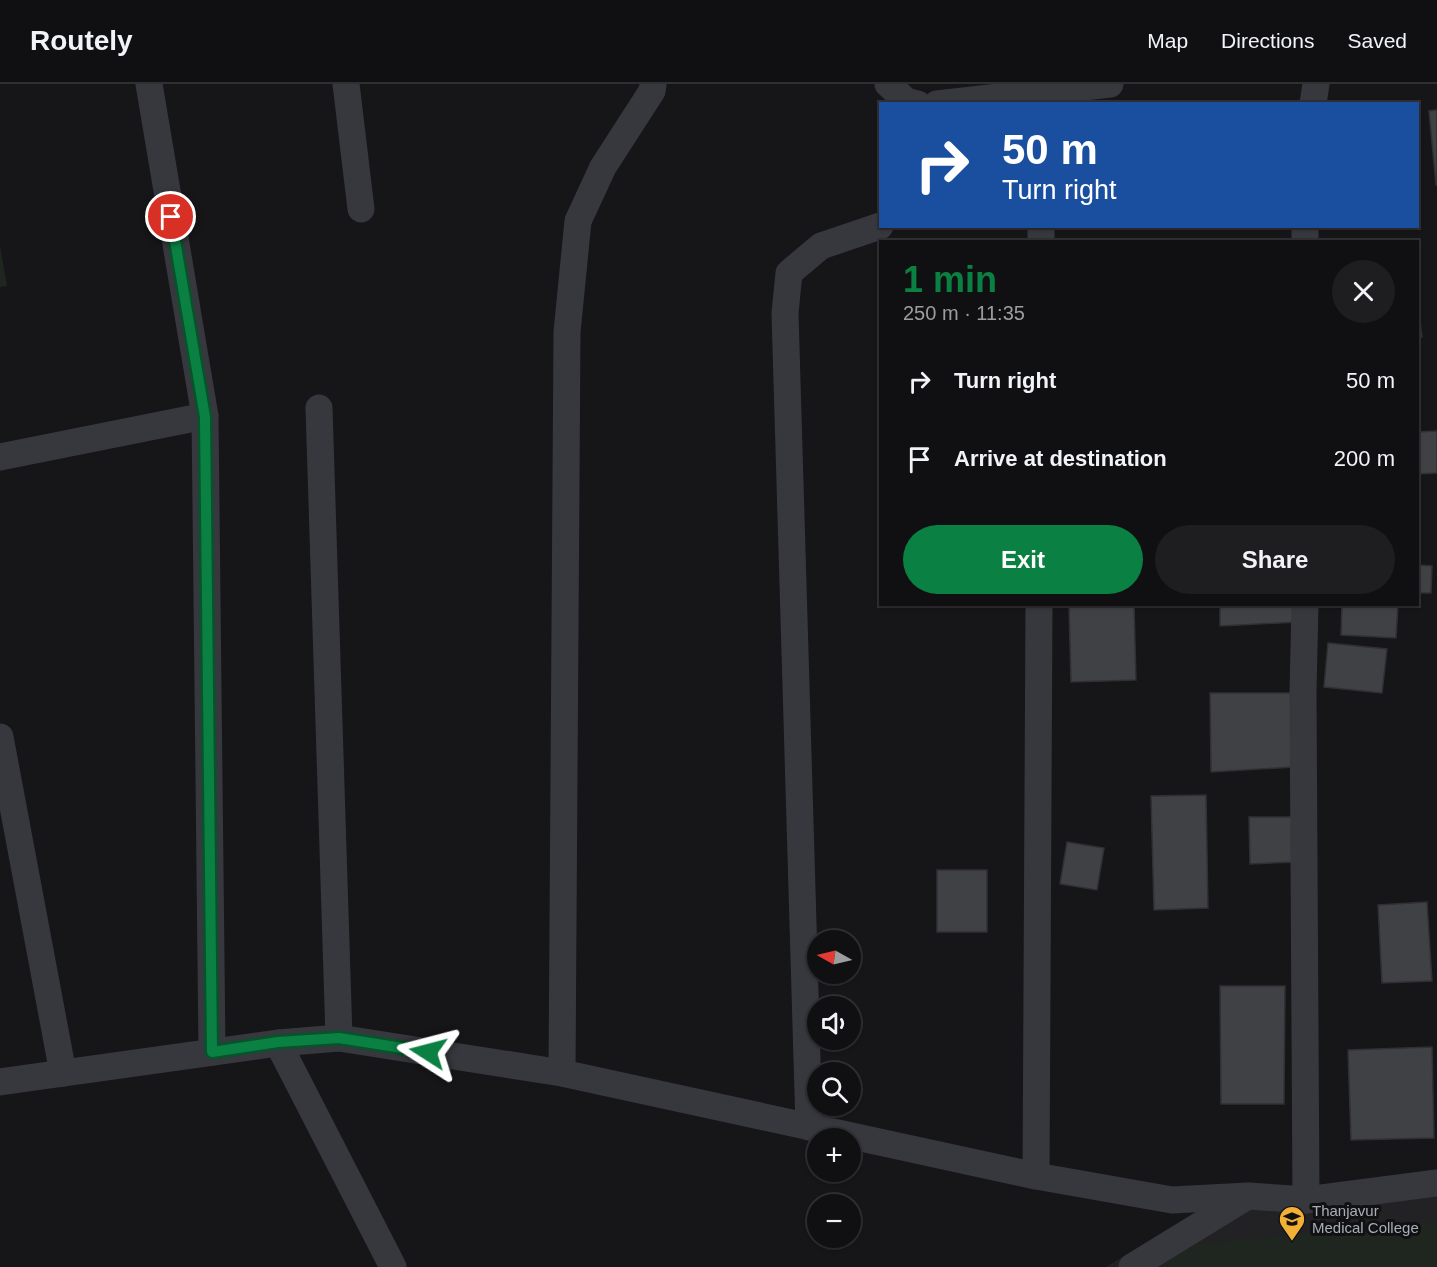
<!DOCTYPE html>
<meta charset="utf-8">
<style>
:root{--surface:#101012;--page:#1e1e20;--text:#f1f3f6;--muted:#9c9d9f;--line:#303032;--accent:#0b8043}
body{margin:0;font-family:Helvetica,sans-serif;background:var(--page);color:var(--text);height:100vh;display:flex;flex-direction:column;font-size:22px;white-space:nowrap}
*{box-sizing:border-box;margin:0}
p{font-size:20px;color:var(--muted)}
.icon{flex:none;width:33px;height:33px;fill:none;stroke:currentColor;stroke-width:2;stroke-linecap:round;stroke-linejoin:round}
.map{position:relative;flex:1;overflow:hidden}
.sheet{position:absolute;left:879px;top:156px;width:540px;height:366px;display:flex;flex-direction:column;background:var(--surface);border-radius:0px;box-shadow:0 2px 4px #0004,0 0 0 2px var(--line)}
.sheet>*{flex:none}
.top-card{position:absolute;left:879px;top:18px;width:540px;height:126px;border-radius:0px;box-shadow:0 2px 4px #0004,0 0 0 2px var(--line);background:#1a4fa0;color:#fff;overflow:hidden}
.needle{width:39px;rotate:278deg}
.controls{position:absolute;left:807px;top:846px;display:grid;gap:12px}
.controls a{display:grid;place-items:center;width:54px;height:54px;border-radius:50%;background:var(--surface);box-shadow:0 2px 4px #0004,0 0 0 2px var(--line);font-size:30px}
.pin{position:absolute;display:grid;place-items:center;width:51px;height:51px;color:#fff;margin:-26px;border:3px solid #fff;border-radius:50%;box-shadow:0 2px 6px #0007}
.me{position:absolute;width:66px;margin:-33px;rotate:279deg;stroke-linejoin:round;filter:drop-shadow(0 0 4px #0008)}
.turn{display:flex;align-items:center;gap:21px;height:126px;padding:0 24px;font-size:27px}
.turn .icon{width:78px;height:78px;stroke-width:2.5}
.turn b{display:block;font-size:42px;line-height:51px}
.round{display:grid;place-items:center;flex:none;width:63px;height:63px;border-radius:32px;background:var(--page)}
.headline{display:flex;align-items:center;justify-content:space-between;height:102px;padding:0 24px}
h1{font-size:36px;font-weight:800;line-height:45px;color:var(--accent)}
.action{display:flex;gap:12px;margin-top:auto;padding:12px 24px}
.action a{flex:1;height:69px;border-radius:36px;background:var(--accent);color:#fff;font-size:24px;font-weight:800;line-height:69px;text-align:center}
.action a+a{background:var(--page);color:var(--text)}
ul{padding:0;list-style:none}
li{display:flex;align-items:center;gap:18px;height:78px;padding:0 24px}
li div{flex:1}
li b{display:block;font-size:22px}
li em{font-style:normal}
header{display:flex;align-items:center;gap:36px;box-sizing:border-box;height:84px;padding:0 30px;background:var(--surface);border-bottom:2px solid var(--line)}
header strong{font-size:28px}
nav{display:flex;gap:33px;margin-inline-start:auto;font-size:21px}
.map>svg:first-child{display:block}
</style>
<header>
<strong>Routely</strong>
<nav><a>Map</a><a>Directions</a><a>Saved</a></nav>
</header>
<div class="map">
<svg width="1437" height="1183" viewBox="0 0 1437 1183">
<rect width="100%" height="100%" fill="#161618"/>
<polygon fill="#222225" points="1437,1103 1437,1183 1106,1183 1188,1133"/>
<g fill="#1e261f">
<polygon points="0,162 7,202 0,203"/>
<polygon points="1437,1137 1437,1183 1156,1183 1194,1161"/>
</g>
<g fill="#404145" stroke="#303034" stroke-width="1.5">
<polygon points="1437,26 1437,101 1436,101 1429,27"/>
<polygon points="1418,222 1422,253 1418,254"/>
<polygon points="1437,347 1437,389 1418,390 1418,348"/>
<polygon points="1418,481 1432,482 1431,509 1418,509"/>
<polygon points="1220,520 1297,520 1297,538 1220,542"/>
<polygon points="1342,520 1398,520 1396,554 1341,551"/>
<polygon points="1134,521 1136,596 1071,598 1069,523"/>
<polygon points="1328,559 1387,565 1382,609 1324,603"/>
<polygon points="1210,609 1294,609 1294,683 1211,688"/>
<polygon points="1206,711 1208,824 1154,826 1151,712"/>
<polygon points="1249,733 1298,733 1295,778 1250,780"/>
<polygon points="1067,758 1104,764 1097,806 1060,800"/>
<rect x="937" y="786" width="50" height="62"/>
<polygon points="1427,818 1432,897 1382,899 1378,821"/>
<polygon points="1220,902 1285,902 1284,1020 1221,1020"/>
<polygon points="1432,963 1434,1054 1351,1056 1348,966"/>
</g>
<g fill="none" stroke-linecap="round" stroke-linejoin="round">
<g stroke="#37383d" stroke-width="27">
<polyline points="149,0 205,332 212,968"/>
<polyline points="346,0 361,125"/>
<polyline points="888,0 906,17 918,20"/>
<polyline points="937,20 1110,0"/>
<polyline points="1313,20 1316,0"/>
<polyline points="1041,158 1041,142"/>
<polyline points="1305,158 1305,142"/>
<polyline points="319,324 339,954"/>
<polyline points="0,373 205,332"/>
<polyline points="1305,520 1303,608 1306,1116"/>
<polyline points="0,653 63,989"/>
<polyline points="278,959 393,1183"/>
<polyline points="562,989 567,248 578,137 603,83 652,7 653,0"/>
<polyline points="0,998 278,959 339,954 562,989 1036,1092 1172,1116 1248,1112 1306,1116 1437,1099"/>
<polyline points="809,1043 785,229 789,189 821,162 880,142"/>
<polyline points="1036,1092 1039,520"/>
<polyline points="1132,1183 1246,1113"/>
</g>
</g>
<g fill="none" stroke-linecap="round" stroke-linejoin="round">
<g stroke="#07532c" stroke-width="15">
<polyline id="route" points="171,133 205,333 212,968 278,958 339,954 428,968"/>
</g>
<use href="#route" stroke="#0b8043" stroke-width="10"/>
</g>
<defs>
<g id="university-pin" transform="scale(1.35)"><path d="M0 17L-7.5 6A9.5 9.5 0 1 1 7.5 6Z" fill="#f2b134" stroke="#111113"/><path d="M0-5L7-2L0 1L-7-2ZM-4 1L0 2.5L4 1V4Q0 6-4 4Z" fill="#111"/></g>
</defs>
<g fill-rule="evenodd">
<use href="#university-pin" x="1292" y="1135"/>
</g>
<g text-anchor="middle" dominant-baseline="central" stroke-width="6" stroke-linejoin="round" paint-order="stroke">
<g font-size="15" fill="#a8adb8" stroke="#111113" text-anchor="start">
<text x="1312" y="1126">Thanjavur<tspan x="1312" dy="17">Medical College</tspan></text>
</g>
</g>
</svg>
<div class="controls">
<a><svg class="needle" viewBox="-14 -14 28 28"><path d="M0-13l5 13h-10z" fill="#e53935"/><path d="M0 13l5-13h-10z" fill="#9c9d9f"/></svg></a>
<a><svg class="icon" aria-label="sound" viewBox="0 0 24 24"><path d="M4 9h4l5-4v14l-5-4H4zM17 9q2 3 0 6"/></svg></a>
<a><svg class="icon" aria-label="search" viewBox="0 0 24 24"><circle cx="10" cy="10" r="6"/><path d="M15 15l6 6"/></svg></a>
<a>+</a>
<a>−</a>
</div>
<div class="pin" style="left:171px;top:133px;background:#d93025"><svg class="icon" aria-label="arrive" viewBox="0 0 24 24"><path d="M6 21V4h12l-3 4 3 4H6"/></svg></div>
<svg class="me" style="left:428px;top:968px" viewBox="-20 -20 40 40"><path d="M0-17L14 15 0 8-14 15z" fill="#0b8043" stroke="#fff" stroke-width="4"/></svg>
<div class="top-card">
<div class="turn"><svg class="icon" aria-label="right" viewBox="0 0 24 24"><path d="M7 20v-9h11M14 6l5 5-5 5"/></svg><div><b>50 m</b>Turn right</div></div>
</div>
<section class="sheet">
<div class="headline"><div><h1>1 min</h1><p>250 m · 11:35</p></div><a class="round"><svg class="icon" aria-label="close" viewBox="0 0 24 24"><path d="M6 6l12 12M18 6L6 18"/></svg></a></div>
<ul>
<li><svg class="icon" aria-label="right" viewBox="0 0 24 24"><path d="M7 20v-9h11M14 6l5 5-5 5"/></svg><div><b>Turn right</b></div><em>50 m</em></li>
<li><svg class="icon" aria-label="arrive" viewBox="0 0 24 24"><path d="M6 21V4h12l-3 4 3 4H6"/></svg><div><b>Arrive at destination</b></div><em>200 m</em></li>
</ul>
<div class="action"><a>Exit</a><a>Share</a></div>
</section>
</div>
